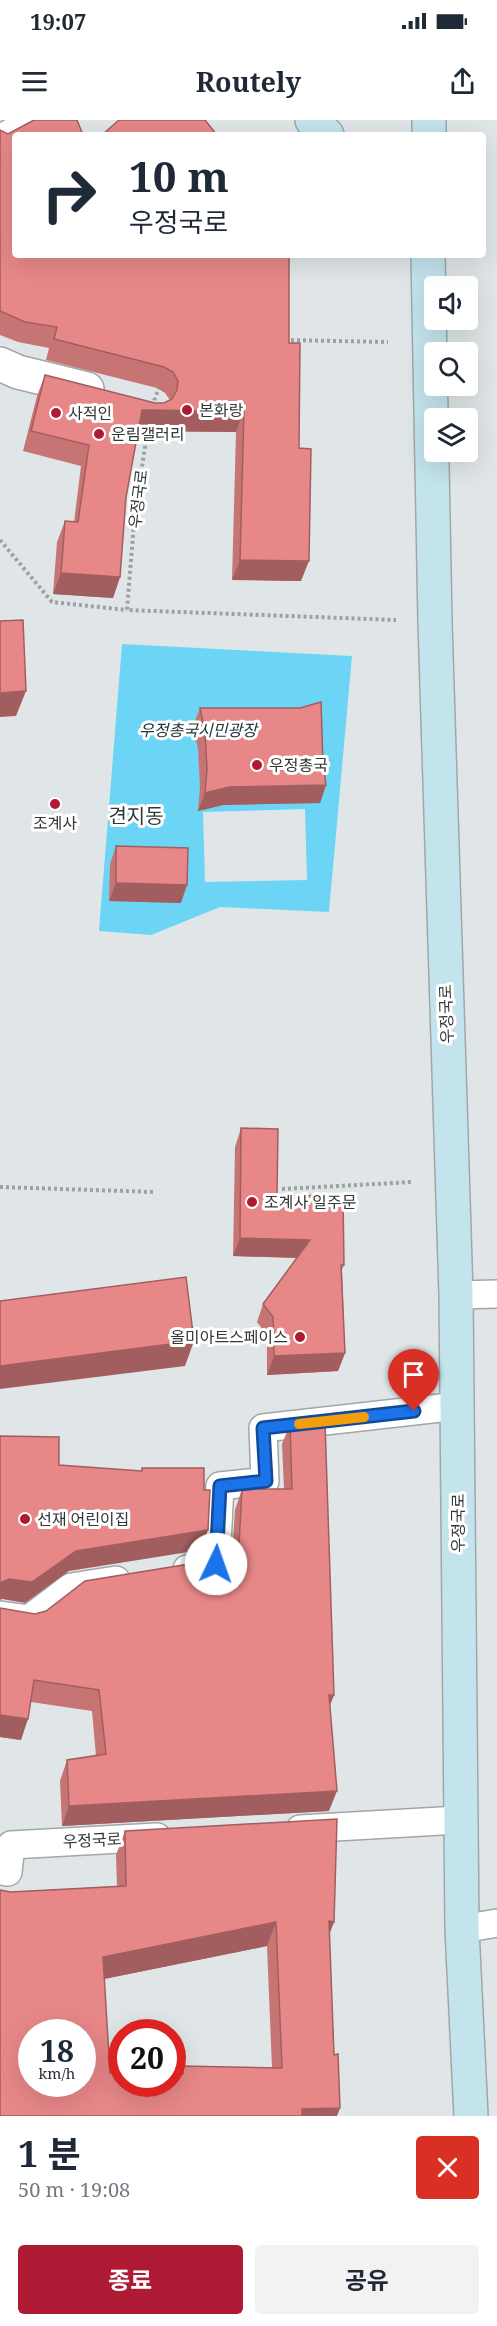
<!DOCTYPE html>
<html lang="ko">
<meta charset="utf-8">
<style>
:root{--surface:#fff;--page:#f2f2f3;--text:#1f2937;--muted:#747a83;--accent:#ae1a33}
body{margin:0;font-family:"Noto Serif","Noto Sans KR",serif;background:var(--page);color:var(--text);height:100vh;display:flex;flex-direction:column;font-size:22px;white-space:nowrap}
*{box-sizing:border-box;margin:0}
p{font-size:20px;color:var(--muted)}
.icon{flex:none;width:33px;height:33px;fill:none;stroke:currentColor;stroke-width:2;stroke-linecap:round;stroke-linejoin:round}
.map{position:relative;height:1996px;overflow:hidden}
.details{display:flex;flex-direction:column;background:var(--surface);flex:1}
.details>*{flex:none}
.top-card{position:absolute;left:12px;top:12px;width:474px;height:126px;border-radius:6px;box-shadow:0 6px 24px #0002;background:#fff;color:var(--text);overflow:hidden}
.fabs{position:absolute;left:424px;top:156px;display:grid;gap:12px}
.fabs a{display:grid;place-items:center;width:54px;height:54px;border-radius:6px;background:var(--surface);box-shadow:0 6px 24px #0002;font-size:30px}
.speed{position:absolute;left:18px;top:1899px;display:flex;gap:12px;font-size:30px;font-weight:700;text-align:center}
.speed>*{display:grid;place-content:center;width:78px;height:78px;border-radius:50%;background:var(--surface);box-shadow:0 6px 24px #0002;line-height:1}
.speed small{font-size:15px;font-weight:400}
.speed .limit{border:9px solid #d22;background:#fff;color:#111}
.pin{position:absolute;display:grid;place-items:center;width:51px;height:51px;color:#fff;margin:-62px -26px;border-radius:50% 50% 50% 0;rotate:-45deg;box-shadow:0 0 6px #0007}
.pin .icon{rotate:45deg}
.me{position:absolute;width:66px;margin:-33px;rotate:3deg;stroke-linejoin:round;filter:drop-shadow(0 0 4px #0008)}
.turn{display:flex;align-items:center;gap:21px;height:126px;padding:0 18px;font-size:27px}
.turn .icon{width:78px;height:78px;stroke-width:2.5}
.turn b{display:block;font-size:42px;line-height:51px}
.round{display:grid;place-items:center;flex:none;width:63px;height:63px;border-radius:6px;background:var(--page)}
.overview{display:flex;align-items:center;justify-content:space-between;height:102px;padding:0 18px}
h1{font-size:36px;font-weight:700;line-height:45px}
.button{display:flex;gap:12px;margin-top:auto;padding:12px 18px}
.button a{flex:1;height:69px;border-radius:6px;background:var(--accent);color:#fff;font-size:24px;font-weight:700;line-height:69px;text-align:center}
.button a+a{background:var(--page);color:var(--text)}
.status{display:flex;justify-content:space-between;align-items:center;height:42px;padding:0 30px;background:var(--surface);direction:ltr}
.status svg{height:16px;fill:currentColor}
header{display:flex;justify-content:space-between;align-items:center;height:78px;padding:0 18px;background:var(--surface);font-size:27px;font-weight:700}
.map>svg:first-child{display:block}
</style>
<div class="status"><b>19:07</b><svg viewBox="0 0 49 12"><path d="M0 12V9h3v3zM5 12V6h3v6zM10 12V3h3v9zM15 12V0h3v12zM26 1h20v11H26zM47 4h2v5h-2z"/></svg></div>
<header><svg class="icon" aria-label="menu" viewBox="0 0 24 24"><path d="M4 6h16M4 12h16M4 18h16"/></svg>Routely<svg class="icon" aria-label="share" viewBox="0 0 24 24"><path d="M12 15V3M7 8l5-5 5 5M5 13v7h14v-7"/></svg></header>
<div class="map">
<svg width="497" height="1996" viewBox="0 0 497 1996">
<rect width="100%" height="100%" fill="#e0e6e8"/>
<path fill="#6cd5f5" fill-rule="evenodd" d="M122,524L352,536L329,792L220,787L151,815L99,811ZM305,689L307,760L205,762L203,692Z"/>
<g fill="none" stroke-linecap="round" stroke-linejoin="round">
<g stroke="#a1a7a9" stroke-width="30">
<g id="lane">
<polyline points="0,19 32,0"/>
<polyline points="456,1175 497,1174"/>
<polyline points="187,1449 216,1444 220,1366 265,1361 263,1308 458,1286"/>
<polyline points="0,1495 29,1499 71,1467 116,1460"/>
<polyline points="300,1709 459,1700"/>
<polyline points="0,1751 8,1752 11,1725 157,1717"/>
<polyline points="462,1809 497,1803"/>
</g>
</g>
<g stroke="#a1a7a9" stroke-width="36">
<polyline id="street" points="0,244 18,252 87,269"/>
</g>
<g stroke="#a1a7a9" stroke-width="36">
<g id="secondary">
<polyline points="312,0 327,15"/>
<polyline points="429,15 429,0"/>
<polyline points="428,135 435,502 456,1175 462,1809 471,1996"/>
</g>
</g>
<g stroke="#9ca1a2" stroke-width="4" stroke-dasharray="3 3" stroke-linecap="butt">
<polyline points="285,220 388,222"/>
<polyline points="152,286 160,265"/>
<polyline points="148,308 135,391 127,490 396,500"/>
<polyline points="0,420 52,482 127,490"/>
<polyline points="0,1067 155,1072"/>
<polyline points="282,1069 413,1062"/>
</g>
<use href="#lane" stroke="#fff" stroke-width="27"/>
<use href="#street" stroke="#fff" stroke-width="33"/>
<use href="#secondary" stroke="#c3e4ed" stroke-width="33"/>
</g>
<g fill="#c77475" fill-rule="evenodd">
<polygon points="0,10 8,14 15,15 289,223 299,328 301,461 232,460 236,312 138,311 126,377 120,457 113,478 53,474 57,422 65,401 74,402 81,346 23,331 37,276 45,255 155,283 164,283 170,280 165,273 157,268 46,240 49,228 18,222 0,215"/>
<polygon points="200,588 323,644 326,665 320,683 223,685 198,691 200,667 198,629 193,606"/>
<polygon points="116,726 181,783 109,781 110,744"/>
<polygon points="241,1008 277,1076 344,1145 342,1150 345,1233 338,1251 267,1255 267,1215 257,1202 263,1184 297,1138 233,1136 235,1027"/>
<polygon points="290,1304 334,1575 330,1585 329,1691 62,1706 60,1661 67,1640 96,1636 92,1591 31,1582 21,1620 0,1617 0,1488 35,1494 232,1437 235,1390 242,1369 284,1369 282,1324"/>
<path d="M125,1711L334,1802L329,1813L337,1996H0L11,1772L117,1766L116,1735ZM267,1826L272,1948L183,1946L181,1954L110,1953L104,1859Z"/>
</g>
<g fill="#a25e5f">
<polygon points="142,290 244,291 236,312 134,311"/>
<polygon points="240,440 309,441 301,461 232,460"/>
<polygon points="61,453 120,457 113,478 53,474"/>
<polygon points="26,571 16,596 0,597 0,573"/>
<polygon points="326,665 320,683 223,685 198,691 205,673 229,667"/>
<polygon points="116,763 187,765 181,783 109,781"/>
<polygon points="240,1118 310,1120 304,1138 233,1136"/>
<polygon points="194,1221 185,1246 0,1269 0,1246"/>
<polygon points="345,1233 338,1251 267,1255 274,1236"/>
<polygon points="208,1410 201,1430 69,1451 25,1483 2,1479 0,1480 0,1463 76,1431"/>
<polygon points="329,1575 334,1575 326,1595"/>
<polygon points="0,1595 28,1599 21,1620 0,1617"/>
<polygon points="337,1671 329,1691 62,1706 69,1686"/>
<polygon points="329,1801 334,1802 325,1826"/>
<polygon points="276,1802 267,1826 94,1861 103,1837"/>
<polygon points="340,1988 337,1996 299,1996 302,1989"/>
</g>
<g fill="#e78788" stroke="#a25e5f" stroke-width="1.5" fill-rule="evenodd">
<polygon points="34,0 77,0 83,15 15,15 15,135 289,135 289,223 300,223 299,328 311,329 309,441 240,440 244,291 142,290 126,377 120,457 61,453 65,401 78,402 89,325 31,311 45,255 155,283 164,283 172,279 177,270 178,261 173,252 164,247 54,219 57,207 25,202 0,191 0,10 8,14"/>
<polygon points="119,0 205,0 217,15 102,15"/>
<polygon points="23,500 26,571 0,573 0,501"/>
<polygon points="321,582 323,644 326,665 229,667 205,673 207,649 205,611 200,588 300,588"/>
<polygon points="116,726 188,728 187,765 116,763"/>
<polygon points="241,1008 278,1009 277,1076 343,1075 344,1145 341,1145 345,1233 274,1236 273,1197 263,1184 310,1120 240,1118"/>
<polygon points="186,1157 194,1221 0,1246 0,1181"/>
<polygon points="325,1302 334,1575 329,1575 337,1671 69,1686 67,1640 106,1634 99,1570 34,1560 28,1599 0,1595 0,1488 35,1494 46,1491 85,1461 232,1437 239,1424 242,1369 292,1369 290,1304"/>
<polygon points="0,1316 59,1317 59,1345 142,1351 142,1348 204,1348 204,1370 210,1370 208,1410 76,1431 32,1462 9,1459 0,1463"/>
<path d="M337,1699L334,1802L329,1801L334,1935L338,1934L340,1988L302,1989V1996H0V1770L11,1772L126,1766L125,1711ZM276,1802L282,1948L183,1946V1954H172V1964H122V1953H110L103,1837ZM32,1912H82V1964H32Z"/>
</g>
<g fill="none" stroke-linecap="round" stroke-linejoin="round">
<g stroke="#114b97" stroke-width="15">
<polyline id="route" points="216,1444 220,1366 266,1361 263,1308 414,1291"/>
</g>
<use href="#route" stroke="#1a73e8" stroke-width="10"/>
<polyline stroke="#f59e0b" stroke-width="10" points="299,1304 364,1297"/>
</g>
<g fill="#ae1a33" stroke="#fff" stroke-width="2">
<circle cx="187" cy="290" r="6"/>
<circle cx="56" cy="293" r="6"/>
<circle cx="99" cy="314" r="6"/>
<circle cx="257" cy="645" r="6"/>
<circle cx="55" cy="684" r="6"/>
<circle cx="252" cy="1082" r="6"/>
<circle cx="300" cy="1217" r="6"/>
<circle cx="25" cy="1399" r="6"/>
</g>
<g text-anchor="middle" dominant-baseline="central" stroke-width="6" stroke-linejoin="round" paint-order="stroke">
<g font-size="16" fill="#343737" stroke="#fff" text-anchor="start">
<text x="199" y="290">본화랑</text>
<text x="68" y="293">사적인</text>
<text x="111" y="314">운림갤러리</text>
<text x="269" y="645">우정총국</text>
<text x="55" y="703" text-anchor="middle">조계사</text>
<text x="264" y="1082">조계사 일주문</text>
<text x="288" y="1217" text-anchor="end">올미아트스페이스</text>
<text x="37" y="1399">선재 어린이집</text>
</g>
<g font-size="16" fill="#343737" stroke="#fff">
<text transform="translate(138 379) rotate(-83)">우정국로</text>
<text transform="translate(446 894) rotate(-92)">우정국로</text>
<text transform="translate(458 1403) rotate(-90)">우정국로</text>
<text transform="translate(92 1720) rotate(-3)">우정국로</text>
</g>
<g font-size="16" font-style="italic" fill="#20353c" stroke="#fff">
<text x="198" y="610">우정총국시민광장</text>
</g>
<g font-size="20" fill="#343737" stroke="#fff">
<text x="136" y="695">견지동</text>
</g>
</g>
</svg>
<div class="fabs">
<a><svg class="icon" aria-label="sound" viewBox="0 0 24 24"><path d="M4 9h4l5-4v14l-5-4H4zM17 9q2 3 0 6"/></svg></a>
<a><svg class="icon" aria-label="search" viewBox="0 0 24 24"><circle cx="10" cy="10" r="6"/><path d="M15 15l6 6"/></svg></a>
<a><svg class="icon" aria-label="layers" viewBox="0 0 24 24"><path d="M12 4l9 5-9 5-9-5zM3 14l9 5 9-5"/></svg></a>
</div>
<div class="speed"><div>18<small>km/h</small></div><div class="limit">20</div></div>
<div class="pin" style="left:414px;top:1291px;background:#d93025"><svg class="icon" aria-label="arrive" viewBox="0 0 24 24"><path d="M6 21V4h12l-3 4 3 4H6"/></svg></div>
<svg class="me" style="left:216px;top:1444px" viewBox="-20 -20 40 40"><circle r="19" fill="#fff"/><path d="M0-13L10 11 0 6-10 11z" fill="#1a73e8"/></svg>
<div class="top-card">
<div class="turn"><svg class="icon" aria-label="right" viewBox="0 0 24 24"><path d="M7 20v-9h11M14 6l5 5-5 5"/></svg><div><b>10 m</b>우정국로</div></div>
</div>
</div>
<section class="details">
<div class="overview"><div><h1>1 분</h1><p>50 m · 19:08</p></div><a class="round" style="background:#d93025;color:#fff"><svg class="icon" aria-label="close" viewBox="0 0 24 24"><path d="M6 6l12 12M18 6L6 18"/></svg></a></div>
<div class="button"><a>종료</a><a>공유</a></div>
</section>
